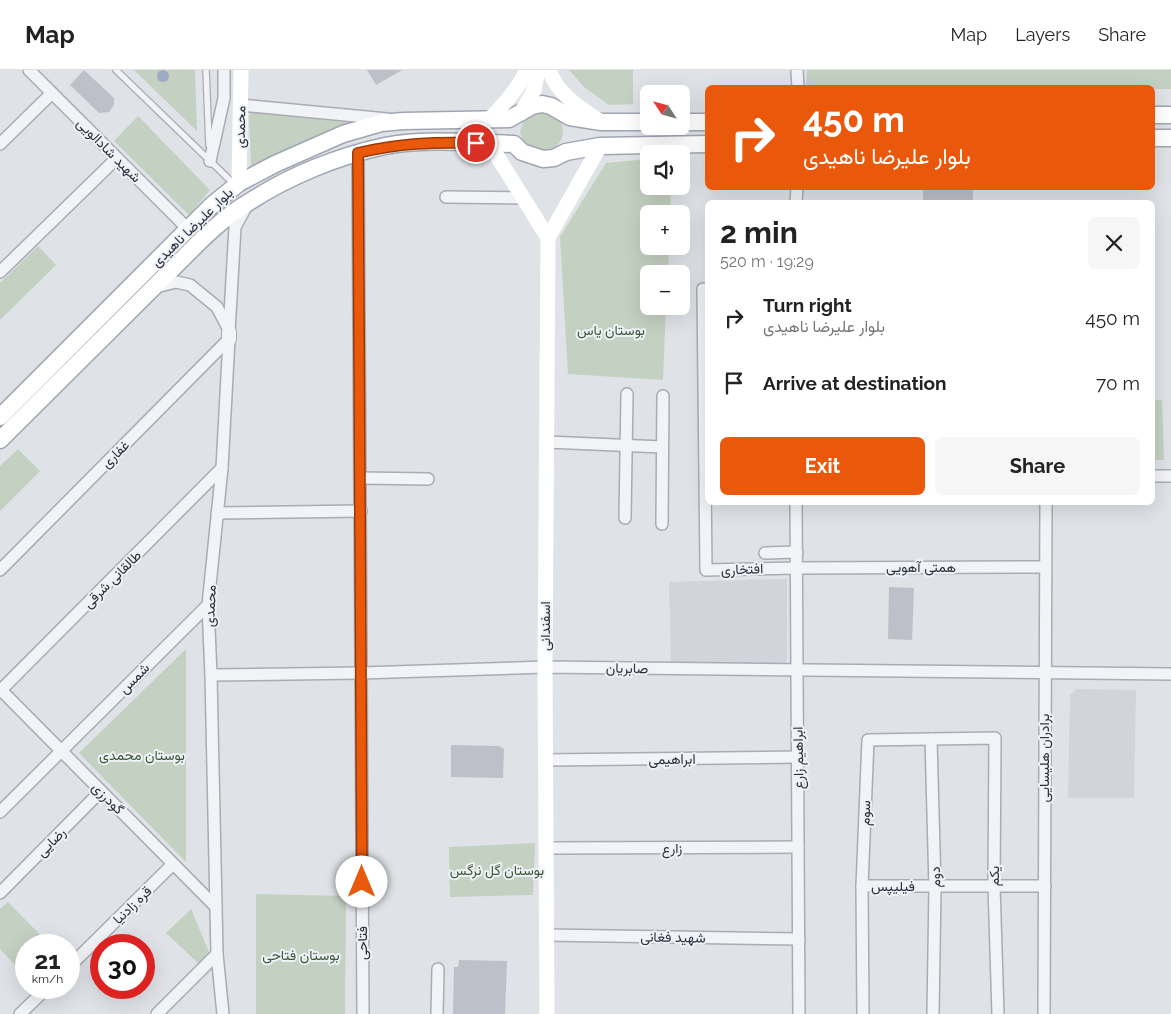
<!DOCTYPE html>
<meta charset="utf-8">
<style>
:root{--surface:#fff;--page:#f6f6f6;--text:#222;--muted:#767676;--line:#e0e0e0;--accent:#ea580c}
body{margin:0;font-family:Raleway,Vazirmatn,sans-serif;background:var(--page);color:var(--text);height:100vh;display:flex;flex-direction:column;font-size:19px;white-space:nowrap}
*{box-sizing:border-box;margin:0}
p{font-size:16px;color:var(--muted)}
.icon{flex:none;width:28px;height:28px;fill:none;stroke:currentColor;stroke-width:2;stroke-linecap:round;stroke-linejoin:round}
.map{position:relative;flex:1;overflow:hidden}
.details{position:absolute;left:705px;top:130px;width:450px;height:305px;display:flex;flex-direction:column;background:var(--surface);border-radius:8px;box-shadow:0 5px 20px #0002}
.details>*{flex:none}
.banner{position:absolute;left:705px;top:15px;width:450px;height:105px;border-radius:8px;box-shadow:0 5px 20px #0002;background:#ea580c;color:#fff;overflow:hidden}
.needle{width:32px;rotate:306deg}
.controls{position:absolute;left:640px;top:15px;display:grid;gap:10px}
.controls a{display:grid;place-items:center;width:50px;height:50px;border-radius:8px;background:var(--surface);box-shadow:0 5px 20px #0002;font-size:25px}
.speed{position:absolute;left:15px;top:864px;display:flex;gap:10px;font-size:25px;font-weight:700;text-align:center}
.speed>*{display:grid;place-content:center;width:65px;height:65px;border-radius:50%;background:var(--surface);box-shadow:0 5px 20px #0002;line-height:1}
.speed small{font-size:12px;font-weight:400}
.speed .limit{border:8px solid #d22;background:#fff;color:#111}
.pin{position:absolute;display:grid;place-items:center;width:42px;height:42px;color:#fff;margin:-21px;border:2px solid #fff;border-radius:50%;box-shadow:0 1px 5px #0007}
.me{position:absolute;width:55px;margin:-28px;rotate:0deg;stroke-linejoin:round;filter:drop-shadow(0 0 4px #0008)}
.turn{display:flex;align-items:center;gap:18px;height:105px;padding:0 15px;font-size:22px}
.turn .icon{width:65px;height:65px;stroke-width:2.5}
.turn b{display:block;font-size:35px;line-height:42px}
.round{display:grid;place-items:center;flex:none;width:52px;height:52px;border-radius:8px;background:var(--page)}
.head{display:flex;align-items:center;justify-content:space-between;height:85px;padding:0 15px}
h1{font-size:30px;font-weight:700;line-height:38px}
.action{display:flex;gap:10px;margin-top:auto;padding:10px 15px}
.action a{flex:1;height:58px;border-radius:8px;background:var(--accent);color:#fff;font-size:20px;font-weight:700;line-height:58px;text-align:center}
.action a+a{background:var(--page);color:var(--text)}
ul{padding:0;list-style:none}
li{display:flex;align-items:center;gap:15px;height:65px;padding:0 15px}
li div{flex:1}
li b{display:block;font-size:19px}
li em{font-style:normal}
header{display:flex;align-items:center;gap:30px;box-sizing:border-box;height:70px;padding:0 25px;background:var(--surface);border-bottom:1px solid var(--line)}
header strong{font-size:24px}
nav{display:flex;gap:28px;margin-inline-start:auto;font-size:18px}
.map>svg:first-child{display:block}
</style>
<header>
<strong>Map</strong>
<nav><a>Map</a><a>Layers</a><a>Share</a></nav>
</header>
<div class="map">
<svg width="1171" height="944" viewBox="0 0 1171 944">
<rect width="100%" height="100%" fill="#dfe2e7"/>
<g fill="#d2d4dc">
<polygon points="787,509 787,593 671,593 669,512"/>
<polygon points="1076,619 1136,620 1134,728 1068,728 1070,625"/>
</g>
<g fill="#c4d0c1">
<polygon points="134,0 195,0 197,61"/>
<polygon points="569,0 633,0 633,34 609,35 584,17"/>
<polygon points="807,0 1171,0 1171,19 806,17"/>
<path d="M542,39L560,49C567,65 561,77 545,83L526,76L520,63L524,49Z"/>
<polygon points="251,41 352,53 251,97 249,46"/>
<polygon points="138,46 210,120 189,145 114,71"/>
<polygon points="649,89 649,116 671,116 670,144 649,144 649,176 669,176 668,204 649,204 649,236 666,236 663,310 568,304 560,167 606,93"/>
<polygon points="38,176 56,195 0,250 0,213"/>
<polygon points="1153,330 1162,330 1164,390 1153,390"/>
<polygon points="18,379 40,401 0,441 0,396"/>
<polygon points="186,579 186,792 79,683"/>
<polygon points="535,773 533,825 450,827 449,777"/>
<polygon points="256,824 346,826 345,944 256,944"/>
<polygon points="8,832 50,875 26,875 26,907 0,879 0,839"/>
<polygon points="191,839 209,882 199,894 166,863"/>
</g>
<circle fill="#9dacc4" cx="163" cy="6" r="6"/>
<g fill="#bdc0c9">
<polygon points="84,0 114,28 114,35 109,42 99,43 70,15"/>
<polygon points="367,0 402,0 376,15"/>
<rect x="923" y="118" width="50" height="14"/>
<polygon points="889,517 914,518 912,570 888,569"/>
<polygon points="451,675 499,676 504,679 503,708 451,707"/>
<polygon points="459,890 507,891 505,944 453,944 454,897 458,897"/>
</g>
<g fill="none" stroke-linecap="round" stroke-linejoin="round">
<g stroke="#a9acb4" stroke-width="8">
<g id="service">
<polyline points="116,0 235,115"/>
<polyline points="206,0 209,75"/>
</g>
</g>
<g stroke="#a9acb4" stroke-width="14">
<g id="minor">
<polyline points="29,0 188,159"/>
<polyline points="797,0 798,18"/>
<polyline points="241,35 387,49"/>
<polyline points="0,74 52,23"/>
<polyline points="358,83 363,944"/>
<polyline points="210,91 224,28 224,0"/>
<polyline points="446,127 523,128"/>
<polyline points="796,132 797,118"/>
<polyline points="0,202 117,88"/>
<polyline points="156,217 176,212 190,215 217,237 229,260"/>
<polyline points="703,219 706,500 797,498 1045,497"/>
<polyline points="229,262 235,157 247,135"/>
<polyline points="547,372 662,377"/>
<polyline points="1152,406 1171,406"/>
<polyline points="360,408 428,409"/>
<polyline points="796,432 799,944"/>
<polyline points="217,443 361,441"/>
<polyline points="625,448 627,324"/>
<polyline points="662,454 663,326"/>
<polyline points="765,483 797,482"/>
<polyline points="0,500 229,269"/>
<polyline points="211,605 361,603 545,597 1171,604"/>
<polyline points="0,619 216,837"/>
<polyline points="0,621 222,398"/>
<polyline points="931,669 935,817 933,944"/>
<polyline points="546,690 798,687"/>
<polyline points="0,742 208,535"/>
<polyline points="546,778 798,777"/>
<polyline points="862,816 1045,816"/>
<polyline points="0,823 101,721"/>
<polyline points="547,865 799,869"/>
<polyline points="69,897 173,794"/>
<polyline points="20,944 47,918"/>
<polyline points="157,944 217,884"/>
<polyline points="223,944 217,884 211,605 208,535 222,398 229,269"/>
<polyline points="437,944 438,899"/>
<polyline points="863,944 862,816 868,670 995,668 994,816 998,944"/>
<polyline points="1044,944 1046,432"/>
</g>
</g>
<g stroke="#a9acb4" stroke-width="16">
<polyline id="tertiary" points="229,269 229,262"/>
</g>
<g stroke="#a0a5b2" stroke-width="19">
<g id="primary">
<polyline points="1152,45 1171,45"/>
<polyline points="681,52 708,52"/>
<polyline points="1152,68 1171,68"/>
<polyline points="0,347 212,135 239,113 275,94 343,64 381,53 403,51 509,49 532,36 542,34 551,36 570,47 601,52 649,52"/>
<path d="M0,370C55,316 109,261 164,207C191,181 217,151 249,132C289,106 338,86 385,76C427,68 471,73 514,74L522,82L543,89L554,88L566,82L600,76L708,74"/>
</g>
</g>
<use href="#service" stroke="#f2f3f6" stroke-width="5.5"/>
<use href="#minor" stroke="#f2f3f6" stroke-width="11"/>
<use href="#tertiary" stroke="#f2f3f6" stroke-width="14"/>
<g stroke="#fff" stroke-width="15">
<path d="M549,0C558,25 580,38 601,52"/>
<polyline points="521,43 534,20 538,0"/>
<path d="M489,50C504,34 518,19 527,0"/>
<polyline points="489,73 548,168"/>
<polyline points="239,113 241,0"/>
<polyline points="547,944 545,597 548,168 600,76"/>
</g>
<use href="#primary" stroke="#fff" stroke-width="16"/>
</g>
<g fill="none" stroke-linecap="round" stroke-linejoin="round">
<g stroke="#983908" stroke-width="12">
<path id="route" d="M362,812L358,83C400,73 433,72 476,73"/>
</g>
<use href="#route" stroke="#ea580c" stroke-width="9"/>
</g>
<g text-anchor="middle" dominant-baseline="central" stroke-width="4" stroke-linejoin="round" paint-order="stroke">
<g font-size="14" fill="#2a2f3d" stroke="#eef1f5">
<text transform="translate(240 57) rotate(-89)">محمدی</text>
<text transform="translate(109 80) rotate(45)">شهید شادالویی</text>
<text transform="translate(192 157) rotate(-44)">بلوار علیرضا ناهیدی</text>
<text transform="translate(115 384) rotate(-45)">غفاری</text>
<text x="921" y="497">همتی آهویی</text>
<text transform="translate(742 499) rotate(-2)">افتخاری</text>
<text transform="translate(112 509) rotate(-45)">طالقانی شرقی</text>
<text transform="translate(210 536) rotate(-88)">محمدی</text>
<text transform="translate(545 556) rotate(-90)">اسفندانی</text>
<text transform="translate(627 598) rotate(1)">صابریان</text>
<text transform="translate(134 608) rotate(-45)">شمس</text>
<text transform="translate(798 688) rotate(-91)">ابراهیم زارع</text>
<text transform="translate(1044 688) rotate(-90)">برادران هلیسایی</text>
<text transform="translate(672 689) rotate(-1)">ابراهیمی</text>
<text transform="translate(108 728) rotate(45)">گودرزی</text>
<text transform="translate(865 743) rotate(-88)">سوم</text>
<text transform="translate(51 772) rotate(-45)">رضایی</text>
<text x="672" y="778">زارع</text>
<text transform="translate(994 806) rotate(-90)">یکم</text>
<text transform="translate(935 807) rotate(-91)">دوم</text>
<text x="893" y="816">فیلیپس</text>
<text transform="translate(132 835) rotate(-44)">قره زادنیا</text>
<text transform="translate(673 867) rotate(1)">شهید فغانی</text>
<text transform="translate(362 873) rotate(-90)">فتاحی</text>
</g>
<g font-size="14" fill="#3b5738" stroke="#eef1f5">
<text x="611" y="260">بوستان یاس</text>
<text x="142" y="685">بوستان محمدی</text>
<text x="497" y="800">بوستان گل نرگس</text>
<text x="301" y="885">بوستان فتاحی</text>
</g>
</g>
</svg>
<div class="controls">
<a><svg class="needle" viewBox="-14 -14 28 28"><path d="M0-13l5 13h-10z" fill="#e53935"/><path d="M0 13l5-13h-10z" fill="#767676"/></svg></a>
<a><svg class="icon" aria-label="sound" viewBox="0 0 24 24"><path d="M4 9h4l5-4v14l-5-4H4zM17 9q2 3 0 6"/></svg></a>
<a>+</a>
<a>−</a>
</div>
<div class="speed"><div>21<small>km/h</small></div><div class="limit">30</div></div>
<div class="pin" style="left:476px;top:73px;background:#d93025"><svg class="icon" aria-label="arrive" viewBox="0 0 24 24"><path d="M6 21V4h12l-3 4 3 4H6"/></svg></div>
<svg class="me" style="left:362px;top:812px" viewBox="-20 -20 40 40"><circle r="19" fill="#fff"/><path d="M0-13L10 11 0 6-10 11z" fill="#ea580c"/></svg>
<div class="banner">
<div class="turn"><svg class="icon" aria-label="right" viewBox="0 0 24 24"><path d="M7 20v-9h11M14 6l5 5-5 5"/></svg><div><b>450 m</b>بلوار علیرضا ناهیدی</div></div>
</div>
<section class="details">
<div class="head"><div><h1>2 min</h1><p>520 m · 19:29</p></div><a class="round"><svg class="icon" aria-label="close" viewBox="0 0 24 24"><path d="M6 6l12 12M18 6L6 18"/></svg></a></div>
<ul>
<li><svg class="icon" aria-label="right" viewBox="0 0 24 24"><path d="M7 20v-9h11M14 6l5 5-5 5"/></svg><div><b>Turn right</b><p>بلوار علیرضا ناهیدی</p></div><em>450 m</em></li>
<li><svg class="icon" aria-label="arrive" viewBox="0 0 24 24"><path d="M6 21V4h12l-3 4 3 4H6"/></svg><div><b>Arrive at destination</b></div><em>70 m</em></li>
</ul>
<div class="action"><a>Exit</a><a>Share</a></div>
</section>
</div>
